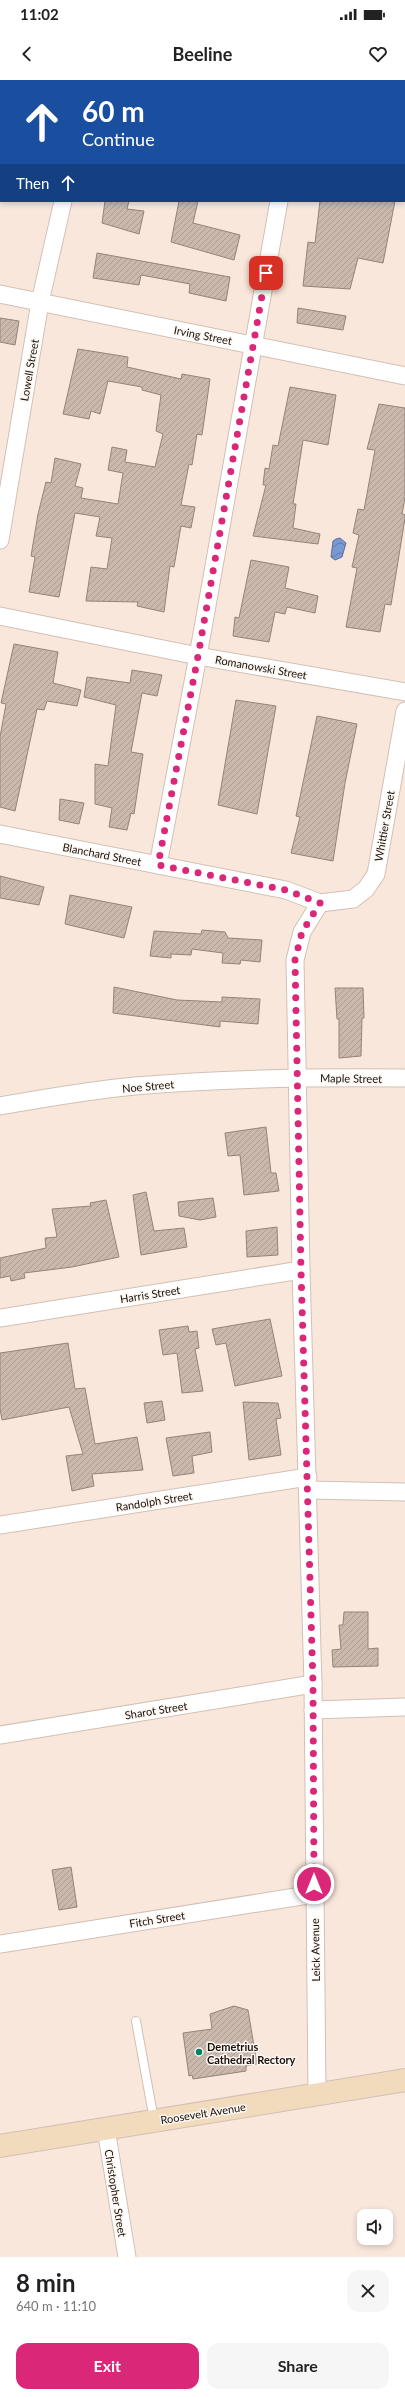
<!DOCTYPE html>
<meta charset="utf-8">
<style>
:root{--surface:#fff;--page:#f6f6f6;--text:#222;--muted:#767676;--accent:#db2777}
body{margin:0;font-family:Lato,sans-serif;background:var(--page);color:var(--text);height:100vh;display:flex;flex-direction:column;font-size:15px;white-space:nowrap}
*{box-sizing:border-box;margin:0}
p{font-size:13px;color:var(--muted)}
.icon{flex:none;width:22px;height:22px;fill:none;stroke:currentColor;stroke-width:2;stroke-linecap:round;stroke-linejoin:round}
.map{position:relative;height:2177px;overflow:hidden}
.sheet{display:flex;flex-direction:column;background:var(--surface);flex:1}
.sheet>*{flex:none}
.hud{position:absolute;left:0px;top:0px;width:405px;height:122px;box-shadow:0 2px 6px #0003;background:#1a4fa0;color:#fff;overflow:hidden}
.controls{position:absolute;left:357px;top:2129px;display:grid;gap:8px}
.controls a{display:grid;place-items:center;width:36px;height:36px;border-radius:8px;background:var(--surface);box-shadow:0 2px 6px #0003;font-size:20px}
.pin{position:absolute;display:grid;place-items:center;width:34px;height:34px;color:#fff;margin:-17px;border-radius:8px;box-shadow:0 2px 6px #0006}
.me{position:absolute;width:44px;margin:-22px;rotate:0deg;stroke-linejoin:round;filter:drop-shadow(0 0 3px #0008)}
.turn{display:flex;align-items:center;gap:14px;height:84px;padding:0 16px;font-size:18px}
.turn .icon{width:52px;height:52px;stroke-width:2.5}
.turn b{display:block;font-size:28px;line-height:34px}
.then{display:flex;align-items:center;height:38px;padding:0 16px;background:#0003;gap:8px;font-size:15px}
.round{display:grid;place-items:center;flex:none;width:42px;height:42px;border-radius:12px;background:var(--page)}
.head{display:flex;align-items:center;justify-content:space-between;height:68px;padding:0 16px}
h1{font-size:24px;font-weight:700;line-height:30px}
.button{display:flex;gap:8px;margin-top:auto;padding:8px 16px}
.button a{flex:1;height:46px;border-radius:12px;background:var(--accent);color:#fff;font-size:16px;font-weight:700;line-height:46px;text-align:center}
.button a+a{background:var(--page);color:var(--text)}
.status{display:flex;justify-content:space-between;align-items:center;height:28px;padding:0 20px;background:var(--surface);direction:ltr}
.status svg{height:11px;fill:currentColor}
header{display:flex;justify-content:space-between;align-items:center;height:52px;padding:0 16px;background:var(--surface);font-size:18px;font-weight:700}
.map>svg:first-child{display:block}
</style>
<div class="status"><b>11:02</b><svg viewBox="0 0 49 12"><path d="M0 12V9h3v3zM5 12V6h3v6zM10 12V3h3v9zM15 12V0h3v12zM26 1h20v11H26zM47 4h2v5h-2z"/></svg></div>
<header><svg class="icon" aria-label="back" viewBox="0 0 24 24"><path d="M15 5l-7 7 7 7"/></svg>Beeline<svg class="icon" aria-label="heart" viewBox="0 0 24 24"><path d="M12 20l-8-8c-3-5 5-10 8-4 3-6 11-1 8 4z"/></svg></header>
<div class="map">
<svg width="405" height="2177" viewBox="0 0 405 2177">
<defs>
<pattern id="water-waves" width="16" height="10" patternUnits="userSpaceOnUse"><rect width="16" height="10" fill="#7998d4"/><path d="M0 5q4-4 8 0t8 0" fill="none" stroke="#627baa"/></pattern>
<pattern id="building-hatch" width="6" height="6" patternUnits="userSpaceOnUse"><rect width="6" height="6" fill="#cab8ad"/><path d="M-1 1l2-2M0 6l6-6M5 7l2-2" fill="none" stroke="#ad9d94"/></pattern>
</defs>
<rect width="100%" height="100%" fill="#fae7dc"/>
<polygon fill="url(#water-waves)" stroke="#5b6f98" points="336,459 340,458 346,463 342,477 335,480 331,477 333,461"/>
<g fill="url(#building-hatch)" stroke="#948379">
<polygon points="105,121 129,121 127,129 144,131 139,154 102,143"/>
<polygon points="179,121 198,121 193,143 240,155 234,180 171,162"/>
<polygon points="320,121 395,121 383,183 358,178 350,209 303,206 308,162 315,163"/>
<polygon points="97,173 230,197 226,221 189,213 190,204 141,195 139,205 93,198"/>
<polygon points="298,228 346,236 343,250 297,243"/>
<polygon points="0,238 19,241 15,265 0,262"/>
<polygon points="78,269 128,277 127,287 181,299 182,294 210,299 202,355 197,354 192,385 189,384 181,425 195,427 191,448 181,446 174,487 170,486 164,532 137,526 138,522 86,521 91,487 107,489 112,458 96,456 100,437 75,433 59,517 29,512 35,477 31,476 38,434 46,402 51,403 55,378 81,384 75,406 83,408 81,418 118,424 123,393 108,390 112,367 127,370 125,382 155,387 163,354 156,351 161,315 142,310 142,307 108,301 100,334 91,331 89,339 63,334"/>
<polygon points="290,307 336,315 328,365 303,360 293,424 296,424 293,448 320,454 318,464 253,456 266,405 263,405 265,388 269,389 273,365 278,366"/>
<polygon points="379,324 405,328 405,418 402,434 405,435 405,438 391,525 385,524 380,552 346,547 357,488 352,487 359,455 353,453 358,429 364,430 375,370 367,369"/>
<polygon points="251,480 289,487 285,508 318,516 315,533 287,527 285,534 275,532 269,562 233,556 235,537 239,538"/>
<polygon points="14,564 58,572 53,603 81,610 77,626 47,621 44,630 37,629 15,731 0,727 0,657 6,624 1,623"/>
<polygon points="132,590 162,595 157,616 142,613 131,672 143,674 134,734 131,733 127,750 109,747 112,728 95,724 95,684 108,686 116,625 84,617 87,597 130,603"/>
<polygon points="236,620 276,626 257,734 218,725"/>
<polygon points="317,636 357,644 345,703 333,781 291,773 300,737 296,736"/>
<polygon points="60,719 84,723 79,744 59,740"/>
<polygon points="0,796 44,807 39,825 0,818"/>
<polygon points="70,815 132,827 124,858 65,844"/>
<polygon points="202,850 225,852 228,858 262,860 260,882 241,880 240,884 222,883 223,873 192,869 191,875 171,874 171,878 150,876 154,851 201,854"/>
<polygon points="114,907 177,920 222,922 222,917 260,919 258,944 220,941 220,947 113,933"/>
<polygon points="335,908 363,908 364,938 362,938 361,976 339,978 339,939 337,939"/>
<polygon points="266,1047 271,1093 276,1093 279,1111 244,1115 240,1075 228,1076 225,1053"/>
<polygon points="146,1112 154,1151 184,1148 187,1167 141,1175 133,1115"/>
<polygon points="213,1118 216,1137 200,1140 179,1136 178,1122"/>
<polygon points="106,1120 119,1177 72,1187 24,1193 25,1198 11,1201 10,1196 0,1198 0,1178 46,1168 45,1158 57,1157 52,1129 91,1126 90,1123"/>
<polygon points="277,1147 278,1175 247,1177 246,1151"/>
<polygon points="270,1239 282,1296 235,1306 226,1263 216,1265 212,1249"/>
<polygon points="188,1246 189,1252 197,1251 199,1268 195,1269 203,1311 182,1313 177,1273 163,1275 159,1250"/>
<polygon points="68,1263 75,1309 85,1308 95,1364 137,1357 143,1390 92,1394 94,1406 72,1411 66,1376 83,1374 69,1327 2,1340 0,1329 0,1273"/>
<polygon points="162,1321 165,1340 147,1343 144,1323"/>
<polygon points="243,1322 278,1323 281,1338 276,1339 281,1375 249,1380"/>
<polygon points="210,1352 212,1372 192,1376 194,1393 173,1396 166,1358"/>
<polygon points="344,1532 368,1532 368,1569 378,1568 378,1586 333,1587 332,1570 341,1569 339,1545 343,1545"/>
<polygon points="71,1787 77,1827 59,1830 52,1790"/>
<polygon points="234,1926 248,1930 257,1984 246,1986 246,1991 193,1999 192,1995 189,1996 183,1953 212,1949 210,1934"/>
</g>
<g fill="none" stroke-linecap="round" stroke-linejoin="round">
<g stroke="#d2c0b5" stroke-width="10">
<polyline id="lane" points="136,1941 154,2040"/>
</g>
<g stroke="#d2c0b5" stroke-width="19">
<g id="street">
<polyline points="89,1 89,0"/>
<polyline points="299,1 299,0"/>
<polyline points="0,214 405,296"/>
<polyline points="0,460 40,222 63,121"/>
<polyline points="0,536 198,576 405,612"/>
<polyline points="0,754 286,810 320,823 353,819 366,809 376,794 405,631"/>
<polyline points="158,785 198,576 279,121"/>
<path d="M0,1026C45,1018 90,1010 135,1006C225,998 315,997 405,998"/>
<polyline points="0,1238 301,1190"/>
<polyline points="308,1410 405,1412"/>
<polyline points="0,1445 308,1397"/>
<polyline points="313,1630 405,1627"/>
<polyline points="0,1655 313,1604"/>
<polyline points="0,1864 314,1814"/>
<polyline points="317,2014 313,1604 301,1190 295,880 302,852 320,823"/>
<polyline points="106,2049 127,2177"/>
</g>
</g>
<g stroke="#d2c0b5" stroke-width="24">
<polyline id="secondary" points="0,2066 405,2000"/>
</g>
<use href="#lane" stroke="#fff" stroke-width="8"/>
<use href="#street" stroke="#fff" stroke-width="17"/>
<use href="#secondary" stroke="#f2dabd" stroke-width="22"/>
</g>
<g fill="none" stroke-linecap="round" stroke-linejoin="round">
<polyline stroke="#db2777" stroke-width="7" stroke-dasharray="0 12.6" points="266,193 198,576 158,785 286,810 320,823 302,852 295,880 301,1190 313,1604 314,1804"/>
</g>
<circle fill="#048262" stroke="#fef7f2" stroke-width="1.5" cx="199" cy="1972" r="4"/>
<g text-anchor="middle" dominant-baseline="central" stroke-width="3" stroke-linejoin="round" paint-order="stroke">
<g font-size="11" fill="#16100c" stroke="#fef7f2">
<text transform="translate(203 255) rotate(11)">Irving Street</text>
<text transform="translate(29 290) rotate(-80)">Lowell Street</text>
<text transform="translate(261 587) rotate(10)">Romanowski Street</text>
<text transform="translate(384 746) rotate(-80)">Whittier Street</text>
<text transform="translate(102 774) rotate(11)">Blanchard Street</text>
<text transform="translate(351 998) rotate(1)">Maple Street</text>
<text transform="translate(148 1006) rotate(-5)">Noe Street</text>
<text transform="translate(150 1214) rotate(-9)">Harris Street</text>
<text transform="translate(154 1421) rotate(-9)">Randolph Street</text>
<text transform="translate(156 1630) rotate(-9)">Sharot Street</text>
<text transform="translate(157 1839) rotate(-9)">Fitch Street</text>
<text transform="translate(315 1870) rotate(-91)">Leick Avenue</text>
<text transform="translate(203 2033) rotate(-9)">Roosevelt Avenue</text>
<text transform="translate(116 2113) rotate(81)">Christopher Street</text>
</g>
<g font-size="11" font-weight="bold" fill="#16100c" stroke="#fef7f2" text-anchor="start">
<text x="207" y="1966">Demetrius<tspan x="207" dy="13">Cathedral Rectory</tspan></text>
</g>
</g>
</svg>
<div class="controls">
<a><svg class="icon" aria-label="sound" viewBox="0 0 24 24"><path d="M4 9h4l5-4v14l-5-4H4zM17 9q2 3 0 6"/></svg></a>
</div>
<div class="pin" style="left:266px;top:193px;background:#d93025"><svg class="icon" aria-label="arrive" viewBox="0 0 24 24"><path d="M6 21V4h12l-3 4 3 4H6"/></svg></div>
<svg class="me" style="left:314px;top:1804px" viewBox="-20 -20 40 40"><circle r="17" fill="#db2777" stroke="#fff" stroke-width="3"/><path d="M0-11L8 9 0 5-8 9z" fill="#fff"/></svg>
<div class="hud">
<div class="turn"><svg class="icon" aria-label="ahead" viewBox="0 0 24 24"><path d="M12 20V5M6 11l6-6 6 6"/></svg><div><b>60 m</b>Continue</div></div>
<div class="then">Then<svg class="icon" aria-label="ahead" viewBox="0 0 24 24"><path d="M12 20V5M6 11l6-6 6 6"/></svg></div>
</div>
</div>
<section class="sheet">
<div class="head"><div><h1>8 min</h1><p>640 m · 11:10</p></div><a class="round"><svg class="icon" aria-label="close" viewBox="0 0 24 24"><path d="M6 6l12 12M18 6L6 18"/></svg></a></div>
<div class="button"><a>Exit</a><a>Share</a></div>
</section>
